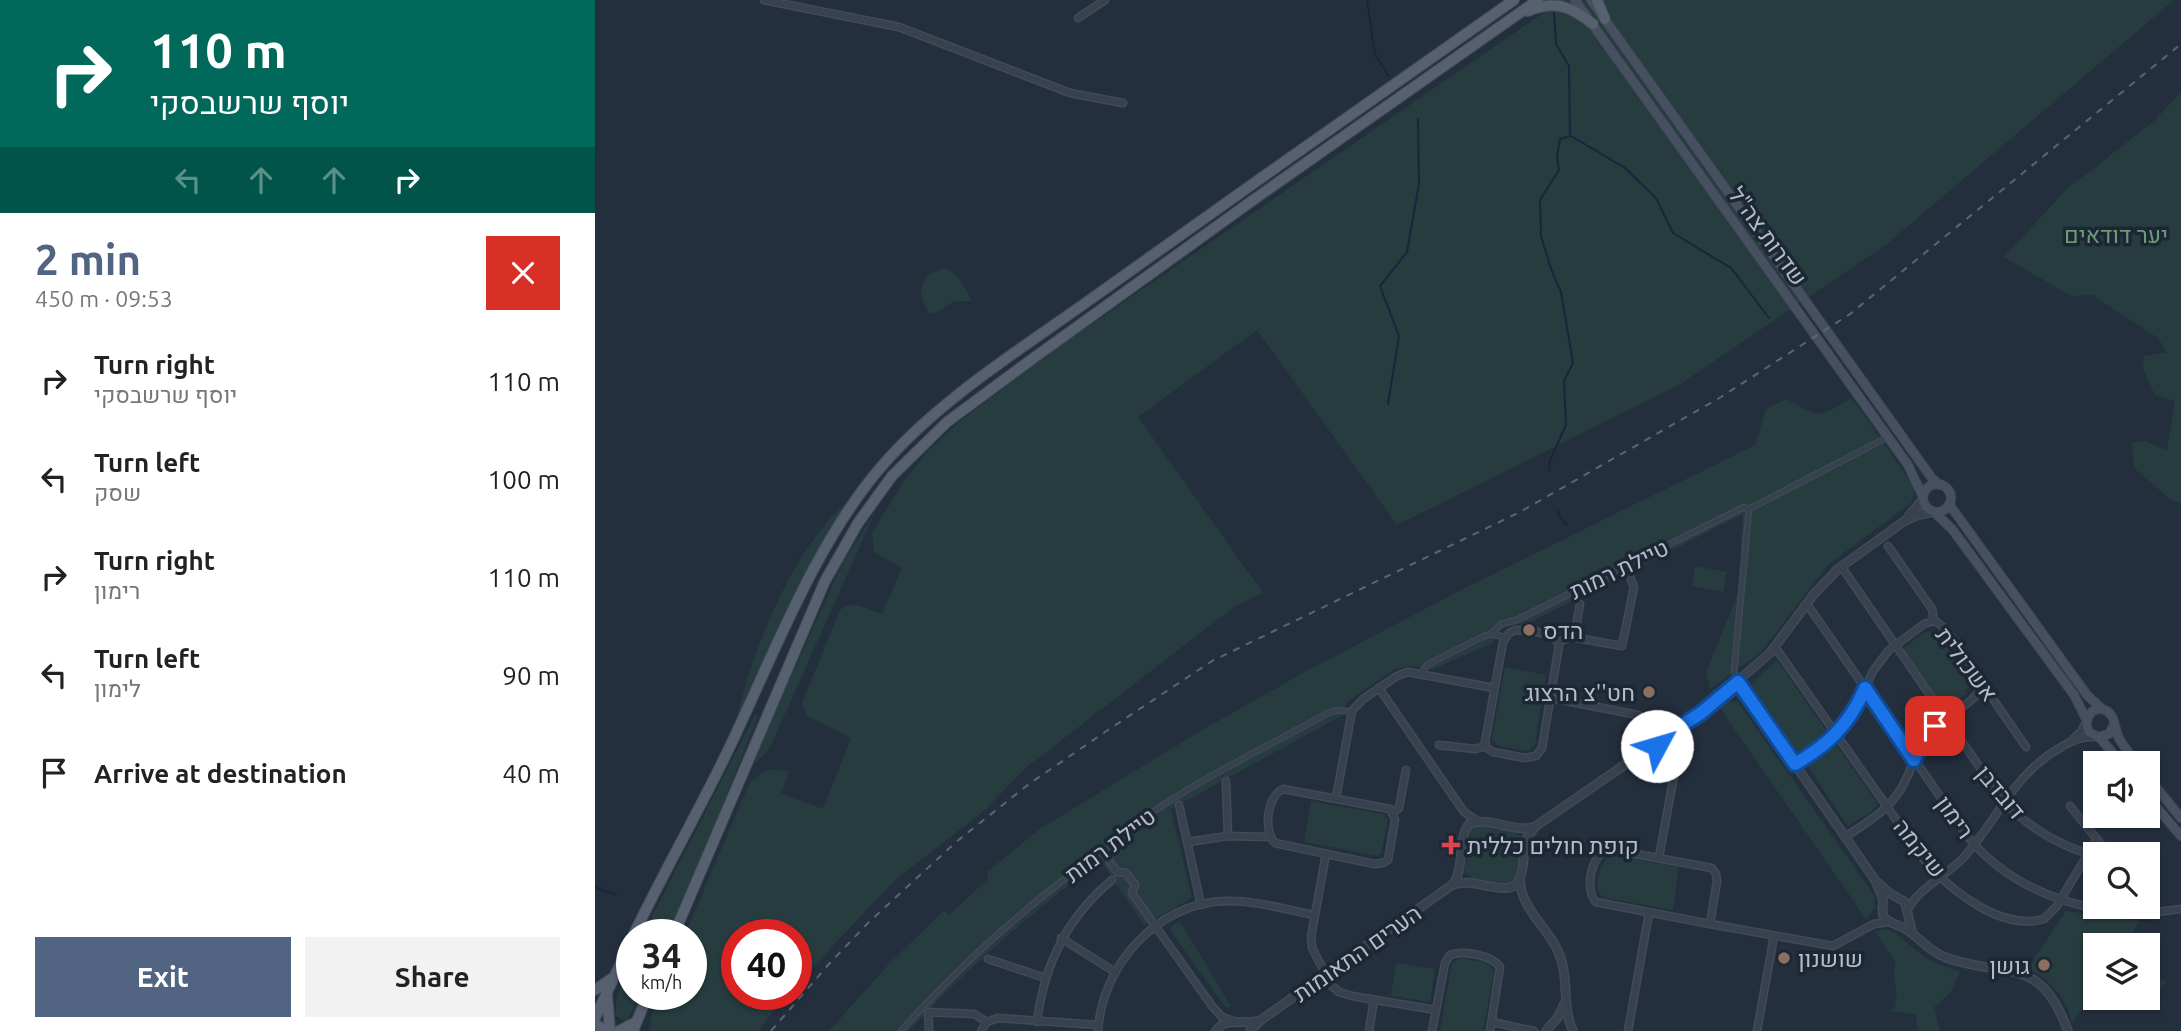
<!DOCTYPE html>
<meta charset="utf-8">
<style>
:root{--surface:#fff;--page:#f2f2f2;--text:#222;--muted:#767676;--accent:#516482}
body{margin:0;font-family:Ubuntu,Heebo,sans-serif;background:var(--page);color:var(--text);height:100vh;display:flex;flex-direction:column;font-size:26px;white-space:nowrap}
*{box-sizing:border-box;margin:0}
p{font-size:23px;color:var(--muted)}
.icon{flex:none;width:38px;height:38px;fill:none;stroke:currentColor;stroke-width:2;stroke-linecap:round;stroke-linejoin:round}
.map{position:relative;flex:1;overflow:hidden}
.side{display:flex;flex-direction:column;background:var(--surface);width:595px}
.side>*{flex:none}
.hud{background:#00695c;color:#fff;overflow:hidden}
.fabs{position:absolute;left:1488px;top:751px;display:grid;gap:14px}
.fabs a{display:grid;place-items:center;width:77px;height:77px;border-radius:0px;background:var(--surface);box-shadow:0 2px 5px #0004;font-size:35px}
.speed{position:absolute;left:21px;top:919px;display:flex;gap:14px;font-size:35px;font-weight:700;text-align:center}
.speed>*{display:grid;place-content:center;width:91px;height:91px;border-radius:50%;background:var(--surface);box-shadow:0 2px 5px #0004;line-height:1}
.speed small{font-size:18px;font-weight:400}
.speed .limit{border:10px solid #d22;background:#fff;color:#111}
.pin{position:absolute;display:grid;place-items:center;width:60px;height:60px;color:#fff;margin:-30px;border-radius:14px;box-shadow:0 4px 10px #0006}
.me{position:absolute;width:77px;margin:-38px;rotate:51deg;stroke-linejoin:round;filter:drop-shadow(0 0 5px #0008)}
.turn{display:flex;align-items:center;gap:24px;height:147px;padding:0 35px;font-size:32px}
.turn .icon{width:91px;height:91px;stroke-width:2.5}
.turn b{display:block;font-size:49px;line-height:60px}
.lanes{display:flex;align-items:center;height:66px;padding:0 35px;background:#0003;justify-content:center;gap:35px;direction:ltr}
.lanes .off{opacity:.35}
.round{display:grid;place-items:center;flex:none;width:74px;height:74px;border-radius:0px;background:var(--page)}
.headline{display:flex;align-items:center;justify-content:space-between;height:119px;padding:0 35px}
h1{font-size:42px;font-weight:700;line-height:52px;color:var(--accent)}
.button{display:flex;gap:14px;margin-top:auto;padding:14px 35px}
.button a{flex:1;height:80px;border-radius:0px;background:var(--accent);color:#fff;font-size:28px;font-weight:700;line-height:80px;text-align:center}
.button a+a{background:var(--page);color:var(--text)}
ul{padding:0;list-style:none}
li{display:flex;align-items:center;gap:21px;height:98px;padding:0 35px}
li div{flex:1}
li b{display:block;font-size:26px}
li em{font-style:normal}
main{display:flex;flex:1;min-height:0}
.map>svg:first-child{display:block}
</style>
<main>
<section class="side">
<div class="hud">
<div class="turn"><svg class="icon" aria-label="right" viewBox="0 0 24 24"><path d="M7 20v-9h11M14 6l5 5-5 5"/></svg><div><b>110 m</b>יוסף שרשבסקי</div></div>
<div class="lanes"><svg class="icon off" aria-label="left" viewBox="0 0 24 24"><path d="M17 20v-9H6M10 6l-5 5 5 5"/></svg><svg class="icon off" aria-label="ahead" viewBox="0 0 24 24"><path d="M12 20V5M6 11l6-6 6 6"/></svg><svg class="icon off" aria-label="ahead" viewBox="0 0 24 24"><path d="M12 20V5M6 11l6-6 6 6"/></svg><svg class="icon" aria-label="right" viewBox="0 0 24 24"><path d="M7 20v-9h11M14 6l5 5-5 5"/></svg></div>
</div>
<div class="headline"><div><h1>2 min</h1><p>450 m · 09:53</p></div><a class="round" style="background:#d93025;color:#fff"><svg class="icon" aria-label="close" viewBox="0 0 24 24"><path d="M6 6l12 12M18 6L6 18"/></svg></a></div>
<ul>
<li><svg class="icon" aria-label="right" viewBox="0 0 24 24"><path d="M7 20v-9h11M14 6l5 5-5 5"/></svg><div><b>Turn right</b><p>יוסף שרשבסקי</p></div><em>110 m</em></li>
<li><svg class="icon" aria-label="left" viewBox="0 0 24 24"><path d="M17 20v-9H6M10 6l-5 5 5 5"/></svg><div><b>Turn left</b><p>שסק</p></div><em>100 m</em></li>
<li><svg class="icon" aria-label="right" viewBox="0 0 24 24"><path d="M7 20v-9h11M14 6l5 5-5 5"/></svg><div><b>Turn right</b><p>רימון</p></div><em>110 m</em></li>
<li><svg class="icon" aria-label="left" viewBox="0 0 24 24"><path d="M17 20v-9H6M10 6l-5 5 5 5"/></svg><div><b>Turn left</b><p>לימון</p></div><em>90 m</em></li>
<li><svg class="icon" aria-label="arrive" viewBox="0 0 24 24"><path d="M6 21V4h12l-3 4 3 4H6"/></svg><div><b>Arrive at destination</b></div><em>40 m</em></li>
</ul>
<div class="button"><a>Exit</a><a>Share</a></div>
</section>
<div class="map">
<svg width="1586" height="1031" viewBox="0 0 1586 1031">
<rect width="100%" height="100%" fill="#242f3e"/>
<g fill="#263c3f">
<path d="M967,0H1579L1292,244L1084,385L802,525L662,330L543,417L668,593L640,606L432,767L390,810L299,881L201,985V934H142V994H193L163,1031H55L56,1016L65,994H96V934H90L154,784C168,770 175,767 194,772L186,793L228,809L256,738L212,716L207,703L245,610C259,599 271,609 287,614L307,568L279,552L277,533L309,481L332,452L364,422L465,346Z"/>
<polygon points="1586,92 1586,504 1576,500 1539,468 1537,443 1549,441 1572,450 1580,401 1560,395 1548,369 1549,356 1572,352 1563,338 1497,295 1476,296 1409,257 1471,190 1559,121"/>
<path d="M350,268C363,275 372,287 376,301H359L341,313H335C319,293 325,274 350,268Z"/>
<path d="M1257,398L1318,485L1319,490L1317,502L1234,564L1165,653L1115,689L1111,672L1143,594L1148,514L930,625C914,622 903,628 898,643L836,670L815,666L800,669L752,702L748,715L576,809L597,898L549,925L505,860C438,913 372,967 314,1031H234L293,965L349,910L354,915L393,879L392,872L446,828L609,729L708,673L866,590L1160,445L1171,409L1192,399C1225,420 1224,417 1257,398Z"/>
<path d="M251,503L204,586L141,720C157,651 197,550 251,503Z"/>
<polygon points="280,512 177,743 172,752 154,768 248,562"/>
<polygon points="1100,566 1132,572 1128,592 1097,586"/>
<polygon points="1332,631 1343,634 1378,685 1370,690 1372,693 1349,710 1308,651 1310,647"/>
<polygon points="1182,660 1232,732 1213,747 1202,752 1156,684"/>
<polygon points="910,667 951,675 940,745 933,751 903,746 897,739"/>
<polygon points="1134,701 1143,702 1279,895 1280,908 1271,919 1124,707"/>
<polygon points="160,715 163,716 112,844 73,934 48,934"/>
<polygon points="1242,746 1283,804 1275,813 1253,826 1212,765"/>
<polygon points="716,801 789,814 793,821 786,854 781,856 709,842"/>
<path d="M886,826L919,832L926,836C929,849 925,873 917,883C904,886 878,882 869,872L876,832L879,827Z"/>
<path d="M1015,855L1084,867L1078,910L1014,899C1010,897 1007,897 1004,893C999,884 1007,859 1015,855Z"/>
<path d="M1471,911L1545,921L1529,945H1500V989L1477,1024C1472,998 1455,980 1433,968Z"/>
<polygon points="585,921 636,1007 630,1007 574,928"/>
<path d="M1291,929C1303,932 1309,941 1319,949C1333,960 1348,968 1365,971L1355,993L1339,1007L1345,1031H1324L1320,1014L1292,1011L1299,1009C1306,993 1295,978 1301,962L1280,931Z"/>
<path d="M37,957V994H47L31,1022L20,1015C21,994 29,976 37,957Z"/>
<polygon points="867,958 892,963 899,972 888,1031 845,1031 856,967 860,961"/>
<polygon points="801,963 840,969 835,1002 796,996"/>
<polygon points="1552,969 1571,982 1557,1001 1552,998"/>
</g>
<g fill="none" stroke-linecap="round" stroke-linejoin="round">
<g stroke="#17263c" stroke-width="2">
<polyline points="772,0 780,55 794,76"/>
<polyline points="976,136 1030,168 1061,198 1078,233 1136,268 1174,318"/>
<polyline points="793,404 804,336 785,286 812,252 824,184 823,119"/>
<polyline points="954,471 955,460 971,425 969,381 978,363 966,292 956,269 946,236 945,200 964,170 962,157 965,139 975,136 974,66 961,44 959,13"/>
<polyline points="963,511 964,516 972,525"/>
<polyline points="0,887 21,895"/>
</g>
<g stroke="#414a57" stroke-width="7">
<g id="pedestrian">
<polyline points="896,634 906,624 922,620 1149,507 1154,509 1293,437"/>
<polyline points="826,673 832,665 887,637 896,634 910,637"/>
<polyline points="1143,682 1139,672 1154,509"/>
<path d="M306,1031C371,958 444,894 525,839C538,830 549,818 562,809C615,774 677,744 733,713L742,710L757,712"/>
</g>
</g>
<g stroke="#414a57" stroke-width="9">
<g id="minor">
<polyline points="169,0 304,27 475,93 528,103"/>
<polyline points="483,18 510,0"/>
<polyline points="1293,546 1337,609 1339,621"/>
<path d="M1246,566L1408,801C1432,826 1460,843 1493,854"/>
<path d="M1212,604L1373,837C1423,898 1510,922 1586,909"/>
<path d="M1339,621C1352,625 1384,673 1386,686L1391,689L1431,747"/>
<path d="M920,630C934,630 958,632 964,645L947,748L941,756L930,758L898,752L892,748L890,742L908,642L914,633Z"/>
<polyline points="979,638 985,604"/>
<polyline points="963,642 976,637 1027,646 1039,587 1034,574"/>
<path d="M1180,647L1333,865C1360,893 1407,931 1449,919L1461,907L1502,839"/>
<polyline points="784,688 869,812 884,822"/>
<polyline points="956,698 1043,715 1067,726"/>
<polyline points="1478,739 1486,732 1491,722"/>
<polyline points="844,745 880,749 891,746"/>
<polyline points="1200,764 1227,747 1249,726 1261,709 1278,671 1294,650 1329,624 1339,621"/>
<polyline points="631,781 633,836"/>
<path d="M688,789L795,809L800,820L793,860L788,863L779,864L680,843C668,831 672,796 688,789Z"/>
<polyline points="741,798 757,711 768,699 802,676 813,672 899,688"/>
<polyline points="584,805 606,905"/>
<polyline points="1475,806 1514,854"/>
<polyline points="798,813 804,808 811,770"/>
<path d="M1250,837C1271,823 1294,810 1307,787C1318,768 1322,746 1337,729C1350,714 1380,705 1386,686"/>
<polyline points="593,842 633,836 674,837"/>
<path d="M1013,849L1117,868L1121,874L1122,881L1115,924L1001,902C989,889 996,855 1013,849Z"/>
<polyline points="731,854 716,937 717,948 737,986 744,992 757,996 841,1010"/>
<polyline points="1064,857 1080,770 1075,741"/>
<polyline points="515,862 522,872 531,873 540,885 537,893 617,1006 627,1017 638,1021"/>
<path d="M1313,909C1323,889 1352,875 1368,858C1405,818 1416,775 1468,746C1478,740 1487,736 1499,737"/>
<polyline points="1115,924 1238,946 1279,924 1294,922"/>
<polyline points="466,938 520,972"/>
<polyline points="393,959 450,978"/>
<path d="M442,1022C449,964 472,917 517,880"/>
<polyline points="897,1022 939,1031"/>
<polyline points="334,1031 333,1012 379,1014 392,1022"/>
<polyline points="386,1031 392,1022 403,1018 503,1025"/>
<path d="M503,1031C507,965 562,903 630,901C660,900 691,910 720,915"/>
<polyline points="774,1031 779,1000"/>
<path d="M837,1031L850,963L855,955C868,950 897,955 905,967L895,1031"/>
<polyline points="1033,1031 1054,913"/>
<polyline points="1162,1031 1179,936"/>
</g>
</g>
<g stroke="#414a57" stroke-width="10">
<g id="tertiary">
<polyline points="1313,517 1328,499"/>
<path d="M1143,682L1280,880C1283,887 1287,894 1288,901C1288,907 1286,911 1289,917C1293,924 1306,925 1312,930C1326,939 1335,952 1352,958C1414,979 1445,955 1473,1031"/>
<polyline points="1047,752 1060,728 1086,725"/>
<path d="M925,878C924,906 952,927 963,951C975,977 966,1005 978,1031"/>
<polyline points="1283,883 1294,893 1310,902 1317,932"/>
<path d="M858,885C870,867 862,841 874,824C894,816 919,833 940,827"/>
<path d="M621,1031C631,1016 646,1025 662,1021"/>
<path d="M655,1031L666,1020L857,885C876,878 893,889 912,888C932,887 927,853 931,840C933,835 937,831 941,826L1041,757L1058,748L1072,745L1083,728L1109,710L1175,653L1219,594L1243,569L1308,522L1323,515L1338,512"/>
<polyline points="951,1031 963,1017 969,1004"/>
</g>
</g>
<g stroke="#414a57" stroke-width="10">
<g id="secondary">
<polyline points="980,0 1313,465 1328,497"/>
<polyline points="996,0 1336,477 1344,485"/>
<circle cx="1342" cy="498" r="14"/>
<polyline points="1354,504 1492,695 1507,709"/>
<polyline points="1340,513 1357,529 1479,695 1491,719"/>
<path d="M1519,725L1514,734L1503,737L1494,732C1485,715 1505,700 1516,715C1520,720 1520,729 1523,736C1527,746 1536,754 1542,763"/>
<polyline points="1505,738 1526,763"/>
<polyline points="1552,776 1586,818"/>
<polyline points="1552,796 1586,836"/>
</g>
</g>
<g stroke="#414a57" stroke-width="12">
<g id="primary">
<polyline points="1002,0 1010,19"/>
<path d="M933,11C961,0 975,6 998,24"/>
<path d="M39,934C70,869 107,806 138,740C180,651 222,541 286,467C344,399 431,346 503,294C641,195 780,98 919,0"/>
<polyline points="79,934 230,581 263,523 297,476 352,422 440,357 661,198 943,0"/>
<polyline points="0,990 16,979"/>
<polyline points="12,995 15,1031"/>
<polyline points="0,1018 37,939"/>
<polyline points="0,1024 11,1031"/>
<polyline points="24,1031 41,1022"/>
<polyline points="38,1031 53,994"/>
</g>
</g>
<use href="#pedestrian" stroke="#38414e" stroke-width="4.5"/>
<use href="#minor" stroke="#38414e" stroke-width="6"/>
<use href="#tertiary" stroke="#38414e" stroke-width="7"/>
<use href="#secondary" stroke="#465061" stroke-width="8"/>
<use href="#primary" stroke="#56606e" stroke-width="10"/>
<polyline stroke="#5a6575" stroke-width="2" stroke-dasharray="7 7" stroke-linecap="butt" points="176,1031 234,964 274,922 361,842 434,784 513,730 617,661 925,512 1126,397 1255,314 1586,44"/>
</g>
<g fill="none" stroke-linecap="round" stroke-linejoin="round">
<g stroke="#114b97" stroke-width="18">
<path id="route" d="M1062,746L1072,745L1083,728L1106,713L1143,682L1200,764C1233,745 1255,724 1270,688L1319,760L1329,739L1340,726"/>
</g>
<use href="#route" stroke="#1a73e8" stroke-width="12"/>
</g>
<g fill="#8d6e63" stroke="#1d2633" stroke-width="2.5">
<circle cx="934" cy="630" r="7"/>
<circle cx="1054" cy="692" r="7"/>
<circle cx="1189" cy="958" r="7"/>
<circle cx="1449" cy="965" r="7"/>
</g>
<path fill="#e0444e" stroke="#1d2633" stroke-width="2.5" d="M852.5 834.5h7v7h7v7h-7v7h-7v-7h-7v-7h7z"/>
<g text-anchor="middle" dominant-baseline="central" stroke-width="7" stroke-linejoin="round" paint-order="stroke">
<g font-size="23" fill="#6b9a76" stroke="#1d2633">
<text x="1521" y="234">יער דודאים</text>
</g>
<g font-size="23" fill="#b4bcc9" stroke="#1d2633">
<text transform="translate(1173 236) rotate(54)">שדרות צה"ל</text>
<text transform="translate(1024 569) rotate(-26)">טיילת רמות</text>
<text transform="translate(1372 664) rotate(53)">אשכולית</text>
<text transform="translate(1406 792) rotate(50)">דובדבן</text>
<text transform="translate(1360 817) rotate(54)">רימון</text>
<text transform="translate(515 845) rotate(-37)">טיילת רמות</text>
<text transform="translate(1325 848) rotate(51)">שיקמה</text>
<text transform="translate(762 953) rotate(-35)">הערים התאומות</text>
</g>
<g font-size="23" fill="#b4bcc9" stroke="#1d2633" text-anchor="start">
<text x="948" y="630">הדס</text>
<text x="1040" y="692" text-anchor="end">חט''צ הרצוג</text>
<text x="872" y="845">קופת חולים כללית</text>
<text x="1203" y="958">שושנון</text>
<text x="1435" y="965" text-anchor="end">גושן</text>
</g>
</g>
</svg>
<div class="fabs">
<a><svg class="icon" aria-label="sound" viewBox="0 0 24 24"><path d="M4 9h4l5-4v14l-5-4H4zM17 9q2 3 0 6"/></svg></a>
<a><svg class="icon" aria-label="search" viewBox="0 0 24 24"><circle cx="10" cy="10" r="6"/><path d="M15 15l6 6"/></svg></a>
<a><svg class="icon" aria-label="layers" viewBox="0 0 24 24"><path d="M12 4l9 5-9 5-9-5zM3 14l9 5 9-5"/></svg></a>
</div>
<div class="speed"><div>34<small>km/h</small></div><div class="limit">40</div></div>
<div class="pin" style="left:1340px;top:726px;background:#d93025"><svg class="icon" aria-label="arrive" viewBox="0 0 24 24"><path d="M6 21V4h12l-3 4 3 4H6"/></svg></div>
<svg class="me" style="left:1062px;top:746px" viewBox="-20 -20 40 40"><circle r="19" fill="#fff"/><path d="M0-13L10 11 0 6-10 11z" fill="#1a73e8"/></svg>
</div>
</main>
